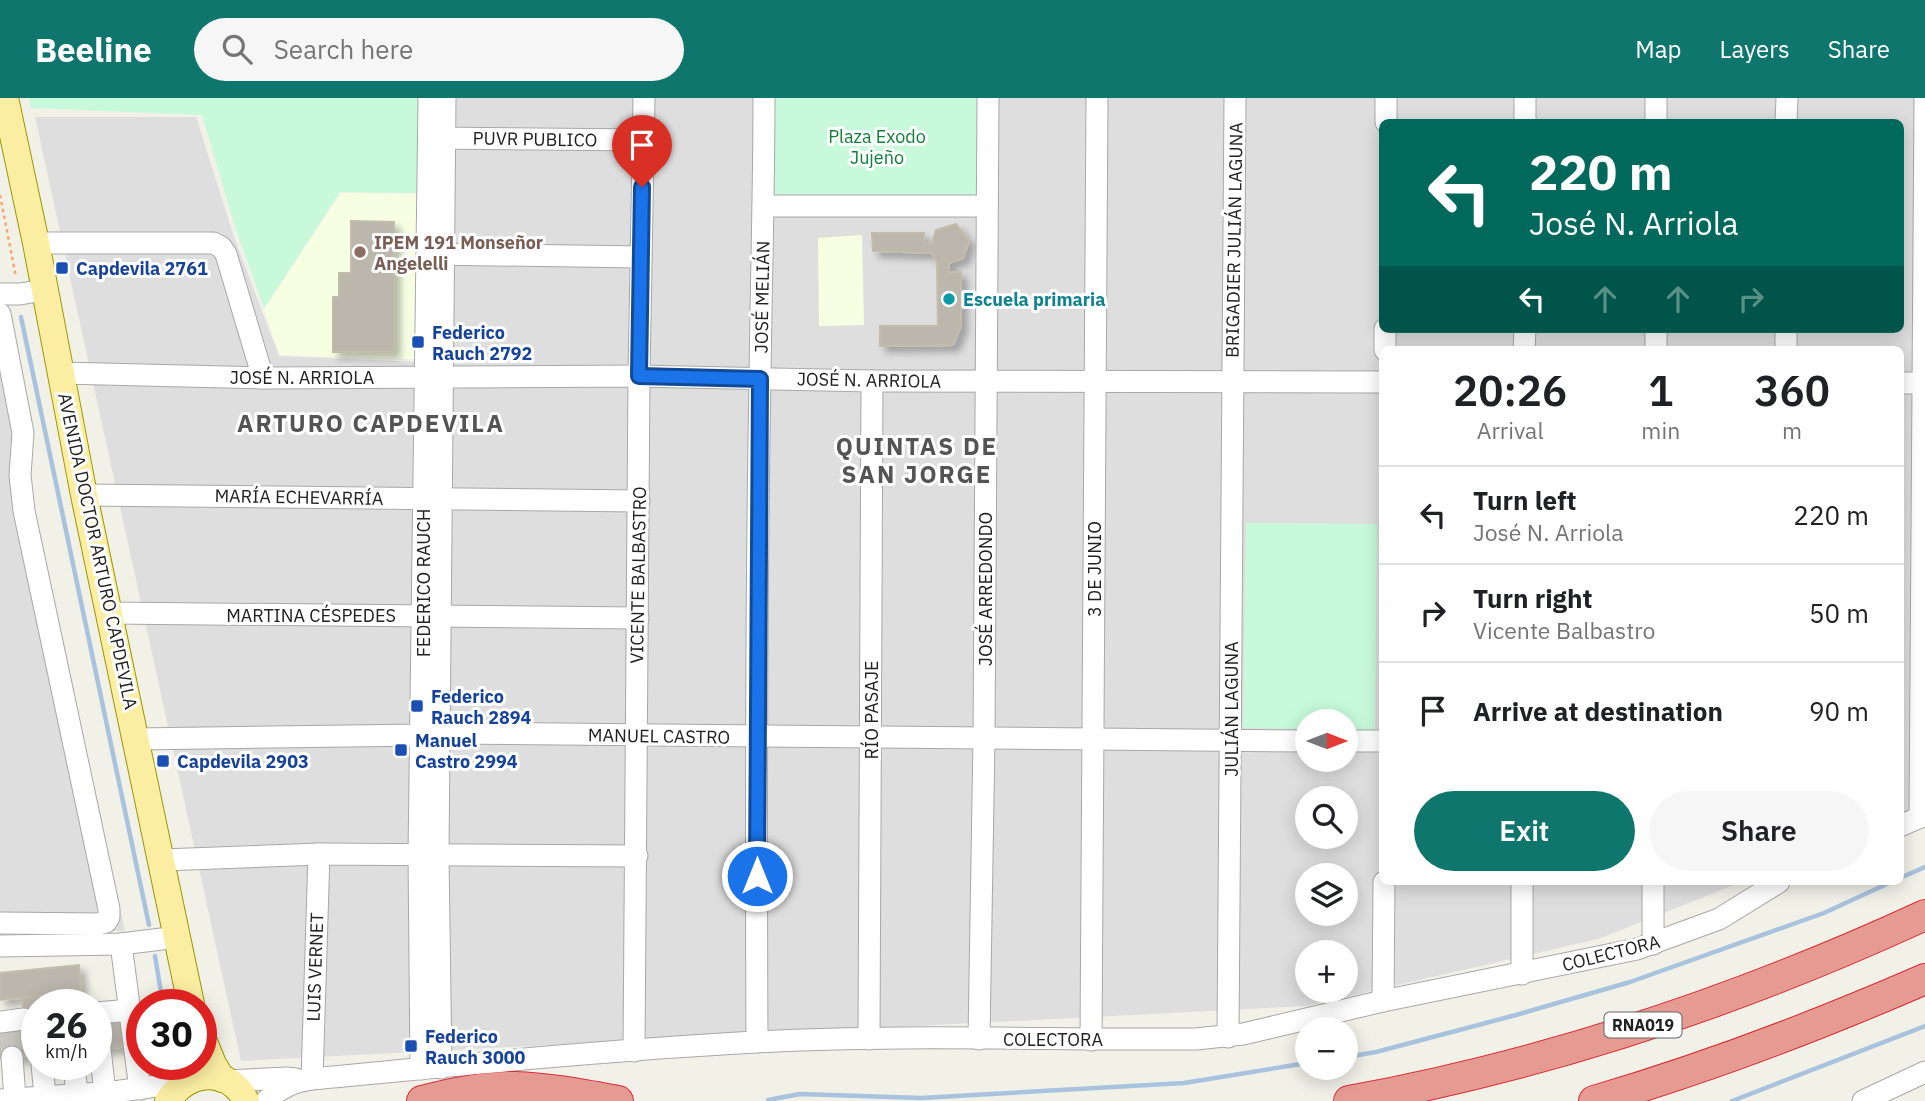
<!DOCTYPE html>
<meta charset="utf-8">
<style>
:root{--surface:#fff;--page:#f6f6f6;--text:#202124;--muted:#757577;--line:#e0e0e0;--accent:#0f766e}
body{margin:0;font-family:"IBM Plex Sans",sans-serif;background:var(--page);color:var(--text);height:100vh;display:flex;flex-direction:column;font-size:26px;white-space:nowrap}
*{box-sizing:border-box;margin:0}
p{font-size:23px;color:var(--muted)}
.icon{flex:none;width:38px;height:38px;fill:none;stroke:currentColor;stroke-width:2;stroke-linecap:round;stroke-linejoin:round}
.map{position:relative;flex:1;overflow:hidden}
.drawer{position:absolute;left:1379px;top:248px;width:525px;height:539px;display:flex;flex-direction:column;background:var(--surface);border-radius:10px;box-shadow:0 4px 18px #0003}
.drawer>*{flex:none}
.banner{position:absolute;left:1379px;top:21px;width:525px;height:214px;border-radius:10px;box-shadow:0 4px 18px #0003;background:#00695c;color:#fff;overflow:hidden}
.needle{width:46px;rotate:90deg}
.fabs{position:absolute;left:1295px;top:611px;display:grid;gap:14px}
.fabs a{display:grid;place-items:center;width:63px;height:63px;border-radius:50%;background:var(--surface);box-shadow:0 4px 18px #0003;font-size:35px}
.speed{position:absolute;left:21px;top:891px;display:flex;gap:14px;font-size:35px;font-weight:700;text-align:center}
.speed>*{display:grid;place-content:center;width:91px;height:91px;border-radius:50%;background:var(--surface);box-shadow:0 4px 18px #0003;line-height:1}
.speed small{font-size:18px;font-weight:400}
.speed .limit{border:10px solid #d22;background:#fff;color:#111}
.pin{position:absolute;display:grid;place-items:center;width:60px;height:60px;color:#fff;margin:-72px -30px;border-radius:50% 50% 50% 0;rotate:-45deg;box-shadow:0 0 7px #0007}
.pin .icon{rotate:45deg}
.me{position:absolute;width:77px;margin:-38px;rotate:0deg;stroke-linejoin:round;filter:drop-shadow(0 0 5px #0008)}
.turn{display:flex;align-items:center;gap:24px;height:147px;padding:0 35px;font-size:32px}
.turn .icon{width:91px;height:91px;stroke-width:2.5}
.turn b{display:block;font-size:49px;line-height:60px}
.lanes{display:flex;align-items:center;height:66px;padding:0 35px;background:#0003;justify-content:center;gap:35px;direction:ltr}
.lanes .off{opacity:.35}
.eta{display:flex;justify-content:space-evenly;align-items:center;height:119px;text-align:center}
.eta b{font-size:42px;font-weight:600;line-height:49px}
.cta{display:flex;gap:14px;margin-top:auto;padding:14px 35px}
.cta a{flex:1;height:80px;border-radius:42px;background:var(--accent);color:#fff;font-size:28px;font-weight:600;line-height:80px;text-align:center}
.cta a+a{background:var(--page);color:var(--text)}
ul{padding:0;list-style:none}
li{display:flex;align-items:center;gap:21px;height:98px;padding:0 35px;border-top:2px solid var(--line)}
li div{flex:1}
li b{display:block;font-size:26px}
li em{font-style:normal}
header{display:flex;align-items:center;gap:42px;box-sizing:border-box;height:98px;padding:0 35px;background:var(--accent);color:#fff}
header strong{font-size:33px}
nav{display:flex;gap:38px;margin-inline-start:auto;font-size:24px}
.search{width:490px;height:63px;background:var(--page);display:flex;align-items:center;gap:18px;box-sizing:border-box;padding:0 24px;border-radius:38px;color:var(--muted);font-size:26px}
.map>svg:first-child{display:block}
</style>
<header>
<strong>Beeline</strong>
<div class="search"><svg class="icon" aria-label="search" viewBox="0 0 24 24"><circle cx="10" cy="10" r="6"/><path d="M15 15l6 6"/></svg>Search here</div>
<nav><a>Map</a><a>Layers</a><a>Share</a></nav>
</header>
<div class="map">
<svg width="1925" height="1003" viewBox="0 0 1925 1003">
<defs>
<filter id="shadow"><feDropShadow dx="6" dy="6" stdDeviation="3.5" flood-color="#0004"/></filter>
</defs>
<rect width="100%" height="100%" fill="#f1f1e8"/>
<g fill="#dfdede" fill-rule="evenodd">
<path d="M424,0H1915L1909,717L1901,720L1900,252H1382V784H1742L1598,841L1306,908L241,963L35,19H196L234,139L279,258L421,264ZM1382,24H1900V231H1382ZM1307,623H1346V662H1307ZM1307,700H1346V738H1307ZM1307,777H1346V816H1307ZM1307,854H1346V892H1307Z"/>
<polygon points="0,253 21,357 125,833 0,833"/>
</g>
<g fill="#f7ffe3">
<polygon points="341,95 419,96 417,261 280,257 264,212"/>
<polygon points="862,137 864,227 819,228 818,140"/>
</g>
<g fill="#c7f9da">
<polygon points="29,0 419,0 418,95 340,94 264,210 236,132 202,17 31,10"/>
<polygon points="772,0 982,0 983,98 769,97"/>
<polygon points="1246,425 1377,426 1375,632 1346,632 1346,623 1307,623 1307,631 1243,630"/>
</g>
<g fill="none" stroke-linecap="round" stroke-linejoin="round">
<g stroke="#a9c2de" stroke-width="4.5">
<polyline points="21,219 149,827"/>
<polyline points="1900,780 1925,769"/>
<polyline points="155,858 163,906"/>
<polyline points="1346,959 1376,954 1516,917 1630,884 1824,815 1891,784"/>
<polyline points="768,1002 800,996 921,1000 1184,985 1307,965"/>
<polyline points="1732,1003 1925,928"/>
</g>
</g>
<g fill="#bbb7ad" stroke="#c3bcaa" stroke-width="2" filter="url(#shadow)">
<polygon points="351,123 394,124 394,254 333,254 333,199 339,199 339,175 351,175"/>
<polygon points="956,126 969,143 963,160 949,165 949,174 961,174 961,228 953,247 880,248 880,228 938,228 937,165 932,155 873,153 872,135 924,135 924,145 932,145 936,132"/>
<polygon points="79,867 81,894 0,902 0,875"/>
<polygon points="40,898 40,906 37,906 37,957 0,960 0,934 25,932 22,900"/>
<polygon points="130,923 132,948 96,951 96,926"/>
</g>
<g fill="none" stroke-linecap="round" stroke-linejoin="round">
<g stroke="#c7c7c0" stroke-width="21" stroke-dasharray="21 10" stroke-linecap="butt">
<polyline points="97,925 100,951"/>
<polyline points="9,933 12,959"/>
</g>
<g stroke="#a8a8a8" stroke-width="23">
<g id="minor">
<polyline points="1386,24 1386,0"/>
<polyline points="1525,24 1525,0"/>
<polyline points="1656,24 1656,0"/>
<polyline points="1786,24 1787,0"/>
<polyline points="431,40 642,42"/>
<polyline points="764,108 987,108"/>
<polyline points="36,145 213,145 221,149 226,156 263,280"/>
<polyline points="430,156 641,159"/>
<polyline points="0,196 20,196 44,192"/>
<polyline points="0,216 23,335 20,377 24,413 109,811 109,819 106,824 98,826 0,825"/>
<polyline points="1385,252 1385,231"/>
<polyline points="1524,252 1525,231"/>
<polyline points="1656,252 1656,231"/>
<polyline points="1786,252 1786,231"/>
<polyline points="61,275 263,280 639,278 872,283 1382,284"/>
<polyline points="1900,285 1925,285"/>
<polyline points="84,397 639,403"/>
<polyline points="109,515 638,520"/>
<polyline points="136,641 422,637 451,635 1307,643"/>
<polyline points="1346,643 1382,643"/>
<polyline points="1920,719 1925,0"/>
<polyline points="1900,728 1925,717"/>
<polyline points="162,762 319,756 637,758"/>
<polyline points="1522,784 1522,876"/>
<polyline points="121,846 140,991"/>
<polyline points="1653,846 1653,784"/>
<polyline points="0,848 121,846 178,839"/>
<polyline points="1383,903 1384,784"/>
<polyline points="96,915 131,912"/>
<polyline points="0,924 24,921"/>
<polyline points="1228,939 1235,0"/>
<polyline points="869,941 872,283"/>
<polyline points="979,941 984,640 988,0"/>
<polyline points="1091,942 1097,0"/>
<path d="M757,944C756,723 756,502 760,281C761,187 764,94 764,0"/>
<polyline points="100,951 105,995"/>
<polyline points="634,953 639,278 644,0"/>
<polyline points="12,959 15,1001"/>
<polyline points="42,966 45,998"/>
<polyline points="74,966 77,997"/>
<polyline points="441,970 438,756 445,0"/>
<polyline points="421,971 419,756 429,0"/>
<polyline points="312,981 319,756"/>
<polyline points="226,983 287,980 296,981"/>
<polyline points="0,1002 114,994 185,984"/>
<path d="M266,1003C280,990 293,984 312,981C459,967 607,952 756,944C902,936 1049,942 1196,941L1243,936L1383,903L1637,851L1719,821L1779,784"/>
<polyline points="1863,1003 1925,974"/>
</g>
</g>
<g stroke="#9b9602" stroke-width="28">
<g id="major">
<polyline points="5,0 36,145 84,397 191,906"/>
<polyline points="201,936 213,966 222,981"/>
<path d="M168,1003C187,972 229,968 246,1003"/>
</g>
</g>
<g stroke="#d92b34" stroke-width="32">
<g id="highway">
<path d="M422,1003C452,995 484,988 515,989C549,990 584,997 618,1003"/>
<path d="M1349,1003C1546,967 1743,901 1925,817"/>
<path d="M1594,1003C1707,970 1817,928 1925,881"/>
</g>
</g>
<polyline stroke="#f8a772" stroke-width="2.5" stroke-dasharray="3.5 3.5" stroke-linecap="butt" points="0,97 16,179"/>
<use href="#minor" stroke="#fff" stroke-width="21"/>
<use href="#major" stroke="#fbeea3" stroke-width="26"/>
<use href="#highway" stroke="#e69b92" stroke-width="30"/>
</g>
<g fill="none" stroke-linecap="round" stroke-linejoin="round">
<g stroke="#114b97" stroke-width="18">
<polyline id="route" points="642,89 639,278 760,281 757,778"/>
</g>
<use href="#route" stroke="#1a73e8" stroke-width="12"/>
</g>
<circle fill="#8d6e63" stroke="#fff" stroke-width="2.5" cx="360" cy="154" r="7"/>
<g fill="#1a4fb4" stroke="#fff" stroke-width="2.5">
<rect x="55" y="163" width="14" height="14" rx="3.5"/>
<rect x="411" y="237" width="14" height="14" rx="3.5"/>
<rect x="410" y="601" width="14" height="14" rx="3.5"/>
<rect x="394" y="645" width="14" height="14" rx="3.5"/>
<rect x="156" y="656" width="14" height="14" rx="3.5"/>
<rect x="404" y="941" width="14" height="14" rx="3.5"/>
</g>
<circle fill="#0f9aa8" stroke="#fff" stroke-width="2.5" cx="949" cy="201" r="7"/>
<g text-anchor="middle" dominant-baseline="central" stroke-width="6" stroke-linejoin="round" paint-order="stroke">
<rect fill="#fff" stroke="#646464" stroke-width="2" x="1604.5" y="914.5" width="77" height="25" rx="5"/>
<g font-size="16" font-weight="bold" fill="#212121">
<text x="1643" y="927">RNA019</text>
</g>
<g font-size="18" fill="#0e8039" stroke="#fff">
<text x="877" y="38">Plaza Exodo<tspan x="877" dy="21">Jujeño</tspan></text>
</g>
<g font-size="18" fill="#212121" stroke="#fff">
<text transform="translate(535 41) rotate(1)">PUVR PUBLICO</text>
<text transform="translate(1234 142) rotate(-89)">BRIGADIER JULIÁN LAGUNA</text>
<text transform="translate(762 199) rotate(-89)">JOSÉ MELIÁN</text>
<text x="302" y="279">JOSÉ N. ARRIOLA</text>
<text transform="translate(869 282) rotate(1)">JOSÉ N. ARRIOLA</text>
<text transform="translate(299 399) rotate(1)">MARÍA ECHEVARRÍA</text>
<text transform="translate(98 453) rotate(78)">AVENIDA DOCTOR ARTURO CAPDEVILA</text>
<text transform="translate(1094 471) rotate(-90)">3 DE JUNIO</text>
<text transform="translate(638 477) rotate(-89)">VICENTE BALBASTRO</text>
<text transform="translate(423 485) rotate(-90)">FEDERICO RAUCH</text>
<text transform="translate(985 491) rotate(-90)">JOSÉ ARREDONDO</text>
<text x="311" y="517">MARTINA CÉSPEDES</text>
<text transform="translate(1231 611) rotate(-90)">JULIÁN LAGUNA</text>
<text transform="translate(871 612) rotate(-90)">RÍO PASAJE</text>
<text transform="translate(659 638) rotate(1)">MANUEL CASTRO</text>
<text transform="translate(1611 855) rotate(-14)">COLECTORA</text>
<text transform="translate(315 869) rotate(-88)">LUIS VERNET</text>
<text x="1053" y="941">COLECTORA</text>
</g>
<g font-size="18" font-weight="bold" fill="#785e54" stroke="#fff" text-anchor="start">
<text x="374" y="144">IPEM 191 Monseñor<tspan x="374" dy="21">Angelelli</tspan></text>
</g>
<g font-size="18" font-weight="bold" fill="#164399" stroke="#fff" text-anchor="start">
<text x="76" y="170">Capdevila 2761</text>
<text x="432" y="234">Federico<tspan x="432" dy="21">Rauch 2792</tspan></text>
<text x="431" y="598">Federico<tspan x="431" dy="21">Rauch 2894</tspan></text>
<text x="415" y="642">Manuel<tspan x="415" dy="21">Castro 2994</tspan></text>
<text x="177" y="663">Capdevila 2903</text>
<text x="425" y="938">Federico<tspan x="425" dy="21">Rauch 3000</tspan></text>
</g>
<g font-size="18" font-weight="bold" fill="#0d838f" stroke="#fff" text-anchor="start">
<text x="963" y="201">Escuela primaria</text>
</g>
<g font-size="24" font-weight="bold" letter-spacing="2" fill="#545454" stroke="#fff">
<text x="371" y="325">ARTURO CAPDEVILA</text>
<text x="917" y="348">QUINTAS DE<tspan x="917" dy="28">SAN JORGE</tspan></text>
</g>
</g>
</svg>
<div class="fabs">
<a><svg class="needle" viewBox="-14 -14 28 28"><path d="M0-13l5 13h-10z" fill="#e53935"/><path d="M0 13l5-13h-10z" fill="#757577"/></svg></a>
<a><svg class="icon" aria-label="search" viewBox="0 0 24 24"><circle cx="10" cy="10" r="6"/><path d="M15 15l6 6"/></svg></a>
<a><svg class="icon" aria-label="layers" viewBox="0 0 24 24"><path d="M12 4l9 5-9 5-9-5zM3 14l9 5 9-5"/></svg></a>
<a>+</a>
<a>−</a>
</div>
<div class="speed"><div>26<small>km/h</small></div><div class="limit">30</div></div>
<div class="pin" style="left:642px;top:89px;background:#d93025"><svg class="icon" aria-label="arrive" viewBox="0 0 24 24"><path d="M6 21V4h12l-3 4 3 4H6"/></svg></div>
<svg class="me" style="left:757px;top:778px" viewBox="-20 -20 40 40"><circle r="17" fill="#1a73e8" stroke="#fff" stroke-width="3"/><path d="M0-11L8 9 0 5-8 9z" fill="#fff"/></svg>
<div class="banner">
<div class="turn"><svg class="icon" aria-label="left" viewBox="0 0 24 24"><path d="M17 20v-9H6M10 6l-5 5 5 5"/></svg><div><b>220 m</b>José N. Arriola</div></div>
<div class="lanes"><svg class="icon" aria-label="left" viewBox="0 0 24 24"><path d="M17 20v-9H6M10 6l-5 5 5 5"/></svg><svg class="icon off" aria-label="ahead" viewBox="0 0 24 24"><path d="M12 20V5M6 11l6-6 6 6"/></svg><svg class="icon off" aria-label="ahead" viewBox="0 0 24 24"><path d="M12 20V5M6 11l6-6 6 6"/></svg><svg class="icon off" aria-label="right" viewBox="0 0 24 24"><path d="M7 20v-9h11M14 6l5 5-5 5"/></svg></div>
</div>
<section class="drawer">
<div class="eta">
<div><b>20:26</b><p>Arrival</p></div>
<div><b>1</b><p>min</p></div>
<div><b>360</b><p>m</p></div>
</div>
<ul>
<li><svg class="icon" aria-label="left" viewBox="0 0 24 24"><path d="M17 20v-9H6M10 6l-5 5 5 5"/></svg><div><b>Turn left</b><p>José N. Arriola</p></div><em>220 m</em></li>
<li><svg class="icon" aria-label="right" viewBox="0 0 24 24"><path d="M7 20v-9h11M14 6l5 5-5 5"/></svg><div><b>Turn right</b><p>Vicente Balbastro</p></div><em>50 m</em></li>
<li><svg class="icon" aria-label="arrive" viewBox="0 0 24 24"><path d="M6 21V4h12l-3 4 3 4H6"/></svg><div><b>Arrive at destination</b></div><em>90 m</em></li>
</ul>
<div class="cta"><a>Exit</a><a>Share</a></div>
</section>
</div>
